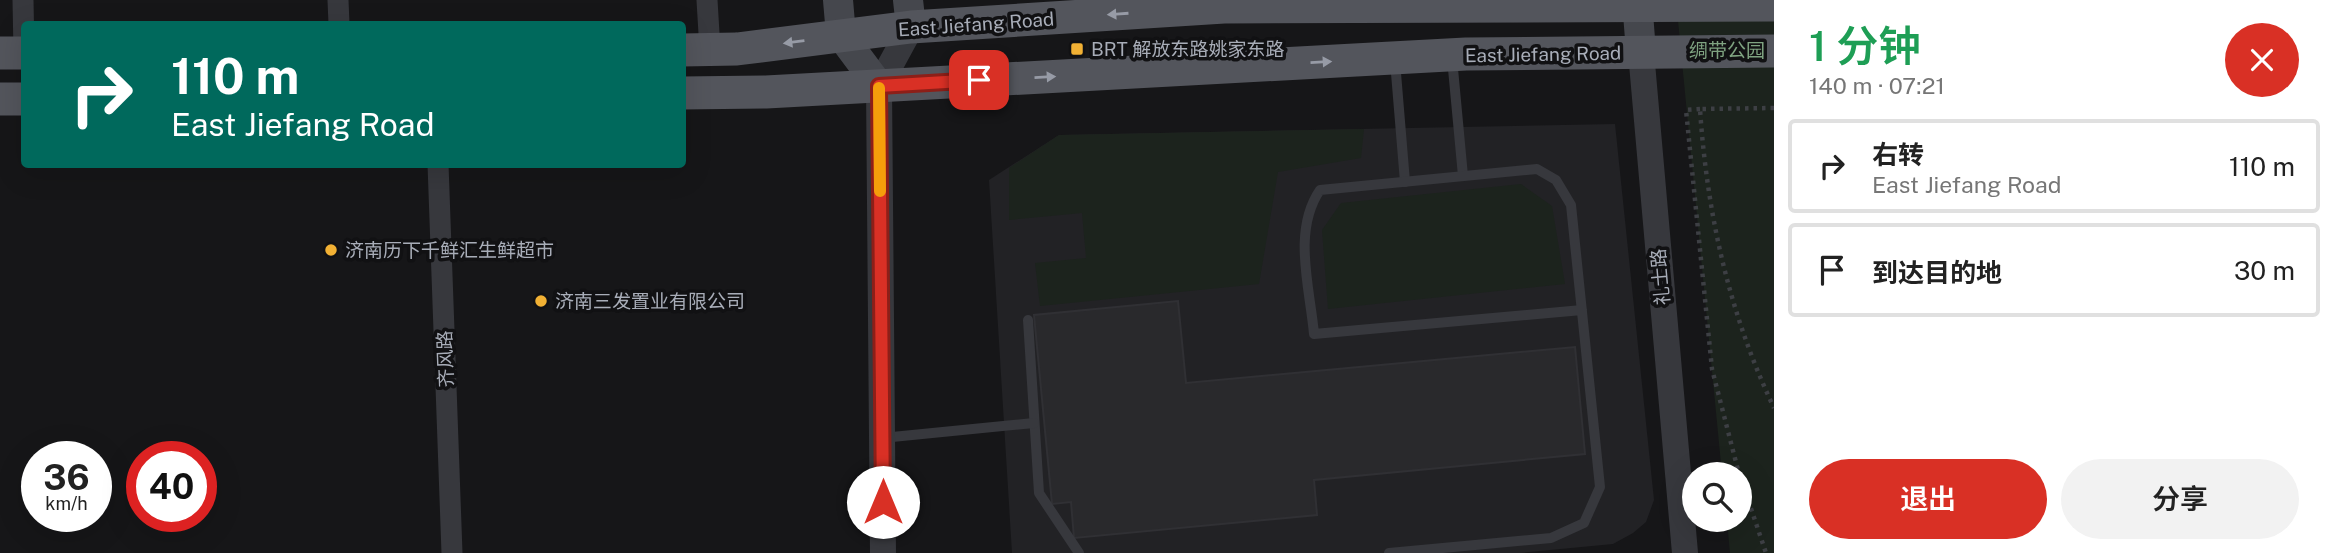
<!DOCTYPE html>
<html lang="zh">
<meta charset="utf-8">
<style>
:root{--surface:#fff;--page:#f2f2f2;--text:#222;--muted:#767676;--line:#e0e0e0;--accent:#d93025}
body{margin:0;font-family:"Public Sans","Noto Sans SC",sans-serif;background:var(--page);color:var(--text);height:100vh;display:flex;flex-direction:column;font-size:26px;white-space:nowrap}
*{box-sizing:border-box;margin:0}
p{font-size:23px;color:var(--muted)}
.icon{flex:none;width:38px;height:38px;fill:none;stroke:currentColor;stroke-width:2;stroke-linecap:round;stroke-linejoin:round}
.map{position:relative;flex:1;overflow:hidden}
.drawer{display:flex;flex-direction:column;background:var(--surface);width:560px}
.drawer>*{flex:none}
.top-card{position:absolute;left:21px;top:21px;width:665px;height:147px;border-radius:7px;box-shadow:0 7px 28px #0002;background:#00695c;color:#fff;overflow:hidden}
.tools{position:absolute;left:1682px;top:462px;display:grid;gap:14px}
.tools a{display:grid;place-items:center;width:70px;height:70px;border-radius:50%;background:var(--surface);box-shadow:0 7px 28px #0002;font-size:35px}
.speed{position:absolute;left:21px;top:441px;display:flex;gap:14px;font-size:35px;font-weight:700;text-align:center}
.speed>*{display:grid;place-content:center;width:91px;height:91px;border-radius:50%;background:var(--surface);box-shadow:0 7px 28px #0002;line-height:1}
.speed small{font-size:18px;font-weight:400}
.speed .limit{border:10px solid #d22;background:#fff;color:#111}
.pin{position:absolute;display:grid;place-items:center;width:60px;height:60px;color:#fff;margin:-30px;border-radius:14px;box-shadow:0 4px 10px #0006}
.me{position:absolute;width:77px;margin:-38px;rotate:0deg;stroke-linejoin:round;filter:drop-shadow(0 0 5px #0008)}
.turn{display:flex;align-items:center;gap:24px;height:147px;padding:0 35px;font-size:32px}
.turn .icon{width:91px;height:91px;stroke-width:2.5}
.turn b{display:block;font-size:49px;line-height:60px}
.round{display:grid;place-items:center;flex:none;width:74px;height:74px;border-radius:37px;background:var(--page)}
.summary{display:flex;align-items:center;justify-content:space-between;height:119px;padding:0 35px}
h1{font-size:42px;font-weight:600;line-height:52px;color:#1e9e55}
.primary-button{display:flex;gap:14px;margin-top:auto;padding:14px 35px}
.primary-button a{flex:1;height:80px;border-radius:42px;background:var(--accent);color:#fff;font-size:28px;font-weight:600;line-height:80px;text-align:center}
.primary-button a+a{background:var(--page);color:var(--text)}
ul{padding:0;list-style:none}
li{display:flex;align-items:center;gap:21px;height:94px;margin:0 14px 10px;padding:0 21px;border:4px solid var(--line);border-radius:7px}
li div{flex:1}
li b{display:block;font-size:26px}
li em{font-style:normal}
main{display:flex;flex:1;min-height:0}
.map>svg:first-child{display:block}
</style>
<main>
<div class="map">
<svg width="1774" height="553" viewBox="0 0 1774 553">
<rect width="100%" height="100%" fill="#161618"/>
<polygon fill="#222225" points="1615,124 1654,500 1646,522 1633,533 1613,544 1520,553 1012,553 989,180 1059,135"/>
<g fill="#1c231d">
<polygon points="1676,0 1774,0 1774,553 1730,553 1727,520 1740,520 1740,474 1722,474"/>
<polygon points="1364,129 1361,158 1278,172 1259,284 1040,306 1035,263 1086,258 1082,213 1009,220 1009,168 1059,135"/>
<polygon points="1521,184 1552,206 1565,284 1328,309 1322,230 1341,203"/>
</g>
<polygon fill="#29292c" stroke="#303034" stroke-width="2" points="1178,301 1186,383 1575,347 1585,454 1314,480 1317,515 1074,538 1071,502 1052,504 1034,315"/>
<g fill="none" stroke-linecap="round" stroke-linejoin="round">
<g stroke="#3d3f44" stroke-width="4.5" stroke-dasharray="3.5 5" stroke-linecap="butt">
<path d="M1774,108L1700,109C1707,214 1729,313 1774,408"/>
<polyline points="1700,109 1686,110 1712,369 1739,474"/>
<polyline points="1740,476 1766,553"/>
</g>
<g stroke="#37383d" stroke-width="10">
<polyline points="1452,58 1463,176"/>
<polyline points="1395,61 1405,182"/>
<polyline points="1028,320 1039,493 1079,553"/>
<polyline points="882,438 1034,423"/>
<path d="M1389,553L1551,538L1584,523L1600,487L1571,205L1556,180L1537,169L1320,190C1292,231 1310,288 1314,334L1582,310"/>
</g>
<g stroke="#37383d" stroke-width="21">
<polyline points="23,0 24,53"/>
<polyline points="338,0 339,24"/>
<polyline points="707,0 710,50"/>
<polyline points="438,164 452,553"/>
</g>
<g stroke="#37383d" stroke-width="26">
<polyline points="1641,52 1685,553"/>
<polyline points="883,553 879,86 911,27"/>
</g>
<g stroke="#45474d" stroke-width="30">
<polyline points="838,0 841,35 879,86"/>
<polyline points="908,0 911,27"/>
<polyline points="1637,0 1641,52"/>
</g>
<g stroke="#53555c" stroke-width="33">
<polyline points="682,50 737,49 911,27 1224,7 1774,5"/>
<polyline points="0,53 24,53"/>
<polyline points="682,93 766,92 1466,54 1774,51"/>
<polyline points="0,99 24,99"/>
</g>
</g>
<defs><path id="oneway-solid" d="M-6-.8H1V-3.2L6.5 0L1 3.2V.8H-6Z" transform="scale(1.75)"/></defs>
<g fill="#979ba6">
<use href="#oneway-solid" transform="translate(1118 14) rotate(176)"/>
<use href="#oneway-solid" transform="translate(794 42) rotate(173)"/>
<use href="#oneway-solid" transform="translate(1321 62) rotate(-3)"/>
<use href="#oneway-solid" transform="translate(1045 77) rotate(-3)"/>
</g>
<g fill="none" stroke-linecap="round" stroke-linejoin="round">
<g stroke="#8d1f18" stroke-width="18">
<polyline id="route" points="883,502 879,86 979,80"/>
</g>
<use href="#route" stroke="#d93025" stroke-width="12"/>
<polyline stroke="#f59e0b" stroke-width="12" points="879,88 880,191"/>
</g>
<g fill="#f2b134" stroke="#111113" stroke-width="2.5">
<rect x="1070" y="42" width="14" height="14" rx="3.5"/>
<circle cx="331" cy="250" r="7"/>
<circle cx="541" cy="301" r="7"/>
</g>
<g text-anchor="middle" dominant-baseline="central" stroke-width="7" stroke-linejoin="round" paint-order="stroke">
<g font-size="19" fill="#a8adb8" stroke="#111113">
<text transform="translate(976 24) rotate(-4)">East Jiefang Road</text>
<text transform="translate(1543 54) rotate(-1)">East Jiefang Road</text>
<text transform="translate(1660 277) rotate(-95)">礼士路</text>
<text transform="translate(445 359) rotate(-92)">齐风路</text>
</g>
<g font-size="19" fill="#a8adb8" stroke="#111113" text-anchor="start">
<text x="1091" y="49">BRT 解放东路姚家东路</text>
<text x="345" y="250">济南历下千鲜汇生鲜超市</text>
<text x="555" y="301">济南三发置业有限公司</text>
</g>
<g font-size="19" fill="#7fa381" stroke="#111113">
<text x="1727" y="50">绸带公园</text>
</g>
</g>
</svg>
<div class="tools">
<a><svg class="icon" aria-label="search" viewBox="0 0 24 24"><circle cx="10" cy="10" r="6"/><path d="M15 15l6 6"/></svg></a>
</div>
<div class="speed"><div>36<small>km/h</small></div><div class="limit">40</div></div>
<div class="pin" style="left:979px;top:80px;background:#d93025"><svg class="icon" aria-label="arrive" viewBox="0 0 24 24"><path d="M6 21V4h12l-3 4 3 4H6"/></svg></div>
<svg class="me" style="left:883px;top:502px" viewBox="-20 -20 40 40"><circle r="19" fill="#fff"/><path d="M0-13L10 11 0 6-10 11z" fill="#d93025"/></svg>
<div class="top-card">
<div class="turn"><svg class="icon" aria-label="right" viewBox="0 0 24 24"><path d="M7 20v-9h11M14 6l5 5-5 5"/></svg><div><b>110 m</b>East Jiefang Road</div></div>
</div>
</div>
<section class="drawer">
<div class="summary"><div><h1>1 分钟</h1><p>140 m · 07:21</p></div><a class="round" style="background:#d93025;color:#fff"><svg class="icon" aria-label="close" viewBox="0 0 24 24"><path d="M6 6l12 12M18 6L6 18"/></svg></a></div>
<ul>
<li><svg class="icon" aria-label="right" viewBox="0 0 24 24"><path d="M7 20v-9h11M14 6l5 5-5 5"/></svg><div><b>右转</b><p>East Jiefang Road</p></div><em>110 m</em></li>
<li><svg class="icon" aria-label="arrive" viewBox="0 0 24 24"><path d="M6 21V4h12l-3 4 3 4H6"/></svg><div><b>到达目的地</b></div><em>30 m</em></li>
</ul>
<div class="primary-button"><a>退出</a><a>分享</a></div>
</section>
</main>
